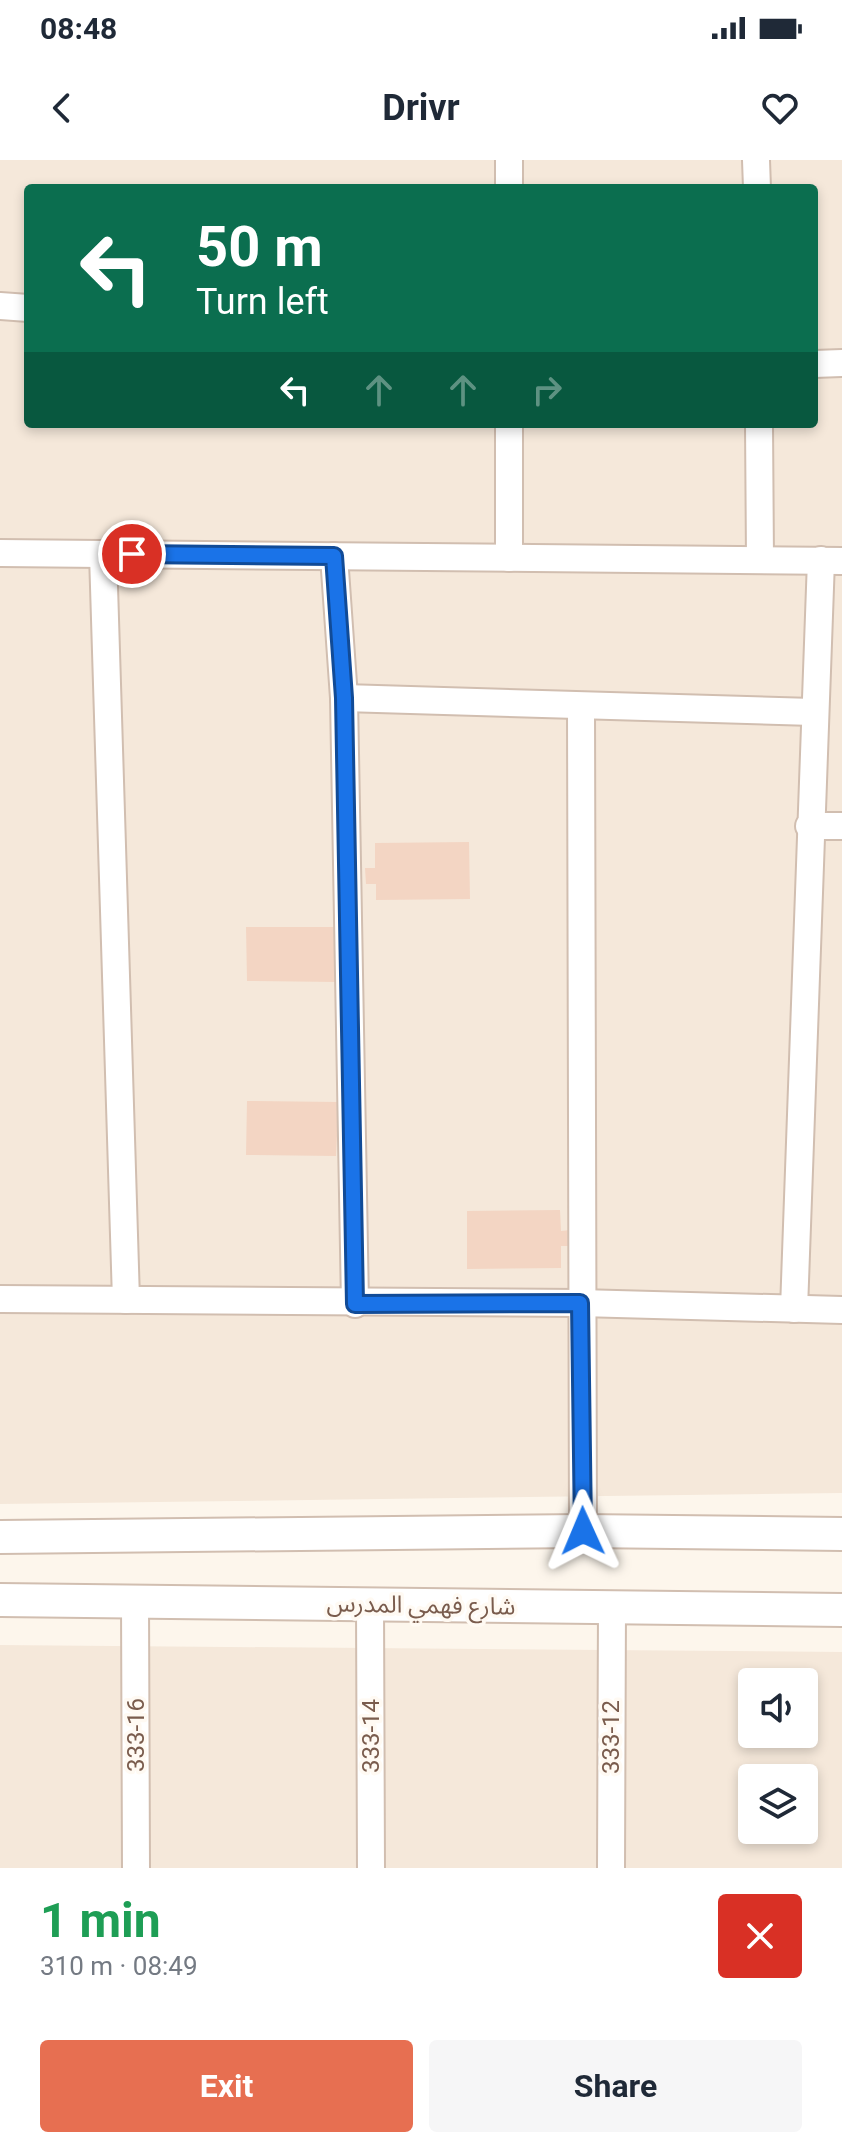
<!DOCTYPE html>
<meta charset="utf-8">
<style>
:root{--surface:#fff;--page:#f6f6f7;--text:#1f2937;--muted:#747a83;--accent:#e76f51}
body{margin:0;font-family:Roboto,"Noto Sans Arabic",sans-serif;background:var(--page);color:var(--text);height:100vh;display:flex;flex-direction:column;font-size:30px;white-space:nowrap}
*{box-sizing:border-box;margin:0}
p{font-size:26px;color:var(--muted)}
.icon{flex:none;width:44px;height:44px;fill:none;stroke:currentColor;stroke-width:2;stroke-linecap:round;stroke-linejoin:round}
.map{position:relative;height:1708px;overflow:hidden}
.panel{display:flex;flex-direction:column;background:var(--surface);flex:1}
.panel>*{flex:none}
.top-card{position:absolute;left:24px;top:24px;width:794px;height:244px;border-radius:8px;box-shadow:0 4px 12px #0003;background:#0b6e4f;color:#fff;overflow:hidden}
.fabs{position:absolute;left:738px;top:1508px;display:grid;gap:16px}
.fabs a{display:grid;place-items:center;width:80px;height:80px;border-radius:8px;background:var(--surface);box-shadow:0 4px 12px #0003;font-size:40px}
.pin{position:absolute;display:grid;place-items:center;width:68px;height:68px;color:#fff;margin:-34px;border:4px solid #fff;border-radius:50%;box-shadow:0 2px 8px #0007}
.me{position:absolute;width:88px;margin:-44px;rotate:359deg;stroke-linejoin:round;filter:drop-shadow(0 0 6px #0008)}
.turn{display:flex;align-items:center;gap:28px;height:168px;padding:0 40px;font-size:36px}
.turn .icon{width:104px;height:104px;stroke-width:2.5}
.turn b{display:block;font-size:56px;line-height:68px}
.lanes{display:flex;align-items:center;height:76px;padding:0 40px;background:#0003;justify-content:center;gap:40px;direction:ltr}
.lanes .off{opacity:.35}
.round{display:grid;place-items:center;flex:none;width:84px;height:84px;border-radius:8px;background:var(--page)}
.head{display:flex;align-items:center;justify-content:space-between;height:136px;padding:0 40px}
h1{font-size:48px;font-weight:700;line-height:60px;color:#1e9e55}
.primary-button{display:flex;gap:16px;margin-top:auto;padding:16px 40px}
.primary-button a{flex:1;height:92px;border-radius:8px;background:var(--accent);color:#fff;font-size:32px;font-weight:700;line-height:92px;text-align:center}
.primary-button a+a{background:var(--page);color:var(--text)}
.status{display:flex;justify-content:space-between;align-items:center;height:56px;padding:0 40px;background:var(--surface);direction:ltr}
.status svg{height:22px;fill:currentColor}
header{display:flex;justify-content:space-between;align-items:center;height:104px;padding:0 40px;background:var(--surface);font-size:36px;font-weight:700}
.map>svg:first-child{display:block}
</style>
<div class="status"><b>08:48</b><svg viewBox="0 0 49 12"><path d="M0 12V9h3v3zM5 12V6h3v6zM10 12V3h3v9zM15 12V0h3v12zM26 1h20v11H26zM47 4h2v5h-2z"/></svg></div>
<header><svg class="icon" aria-label="back" viewBox="0 0 24 24"><path d="M15 5l-7 7 7 7"/></svg>Drivr<svg class="icon" aria-label="heart" viewBox="0 0 24 24"><path d="M12 20l-8-8c-3-5 5-10 8-4 3-6 11-1 8 4z"/></svg></header>
<div class="map">
<svg width="842" height="1708" viewBox="0 0 842 1708">
<rect width="100%" height="100%" fill="#fdf6ec"/>
<g fill="#f5e8da" fill-rule="evenodd">
<path d="M0,0H842V1333L0,1344ZM28,28H814V264H28Z"/>
<path d="M0,1485L842,1492V1708H0ZM752,1522H804V1574H752ZM752,1618H804V1670H752Z"/>
</g>
<g fill="#f3d5c3">
<polygon points="469,682 470,739 376,740 376,724 366,724 365,708 375,708 375,683"/>
<polygon points="246,767 337,767 337,822 247,821"/>
<polygon points="247,941 337,942 337,960 345,960 345,976 337,976 336,996 246,995"/>
<polygon points="560,1050 561,1071 570,1070 570,1086 561,1086 561,1108 467,1109 467,1051"/>
</g>
<g fill="none" stroke-linecap="round" stroke-linejoin="round">
<g stroke="#d1beb0" stroke-width="30">
<g id="minor">
<polyline points="509,0 509,28"/>
<polyline points="756,0 757,28"/>
<polyline points="0,146 28,148"/>
<polyline points="814,204 842,203"/>
<polyline points="509,264 509,398"/>
<polyline points="759,264 760,400"/>
<polyline points="0,393 842,401"/>
<polyline points="103,394 126,1140"/>
<polyline points="334,396 344,538 355,1144"/>
<polyline points="344,538 813,552"/>
<polyline points="581,547 583,1371"/>
<polyline points="809,666 842,666"/>
<polyline points="0,1139 580,1143 842,1150"/>
<polyline points="794,1149 821,400"/>
<polyline points="135,1441 136,1708"/>
<polyline points="370,1444 371,1708"/>
<polyline points="611,1708 612,1447"/>
</g>
</g>
<g stroke="#d1beb0" stroke-width="36">
<g id="tertiary">
<polyline points="0,1377 583,1371 842,1374"/>
<polyline points="0,1440 842,1450"/>
</g>
</g>
<use href="#minor" stroke="#fff" stroke-width="26"/>
<use href="#tertiary" stroke="#fff" stroke-width="32"/>
</g>
<g fill="none" stroke-linecap="round" stroke-linejoin="round">
<g stroke="#114b97" stroke-width="20">
<polyline id="route" points="132,394 334,396 344,538 355,1144 580,1143 583,1371"/>
</g>
<use href="#route" stroke="#1a73e8" stroke-width="14"/>
</g>
<g text-anchor="middle" dominant-baseline="central" stroke-width="7" stroke-linejoin="round" paint-order="stroke">
<g font-size="24" fill="#7a5c4d" stroke="#fffaf3">
<text transform="translate(421 1445) rotate(1)">شارع فهمي المدرس</text>
<text transform="translate(136 1575) rotate(-90)">333-16</text>
<text transform="translate(371 1576) rotate(-90)">333-14</text>
<text transform="translate(611 1577) rotate(-90)">333-12</text>
</g>
</g>
</svg>
<div class="fabs">
<a><svg class="icon" aria-label="sound" viewBox="0 0 24 24"><path d="M4 9h4l5-4v14l-5-4H4zM17 9q2 3 0 6"/></svg></a>
<a><svg class="icon" aria-label="layers" viewBox="0 0 24 24"><path d="M12 4l9 5-9 5-9-5zM3 14l9 5 9-5"/></svg></a>
</div>
<div class="pin" style="left:132px;top:394px;background:#d93025"><svg class="icon" aria-label="arrive" viewBox="0 0 24 24"><path d="M6 21V4h12l-3 4 3 4H6"/></svg></div>
<svg class="me" style="left:583px;top:1371px" viewBox="-20 -20 40 40"><path d="M0-17L14 15 0 8-14 15z" fill="#1a73e8" stroke="#fff" stroke-width="4"/></svg>
<div class="top-card">
<div class="turn"><svg class="icon" aria-label="left" viewBox="0 0 24 24"><path d="M17 20v-9H6M10 6l-5 5 5 5"/></svg><div><b>50 m</b>Turn left</div></div>
<div class="lanes"><svg class="icon" aria-label="left" viewBox="0 0 24 24"><path d="M17 20v-9H6M10 6l-5 5 5 5"/></svg><svg class="icon off" aria-label="ahead" viewBox="0 0 24 24"><path d="M12 20V5M6 11l6-6 6 6"/></svg><svg class="icon off" aria-label="ahead" viewBox="0 0 24 24"><path d="M12 20V5M6 11l6-6 6 6"/></svg><svg class="icon off" aria-label="right" viewBox="0 0 24 24"><path d="M7 20v-9h11M14 6l5 5-5 5"/></svg></div>
</div>
</div>
<section class="panel">
<div class="head"><div><h1>1 min</h1><p>310 m · 08:49</p></div><a class="round" style="background:#d93025;color:#fff"><svg class="icon" aria-label="close" viewBox="0 0 24 24"><path d="M6 6l12 12M18 6L6 18"/></svg></a></div>
<div class="primary-button"><a>Exit</a><a>Share</a></div>
</section>
